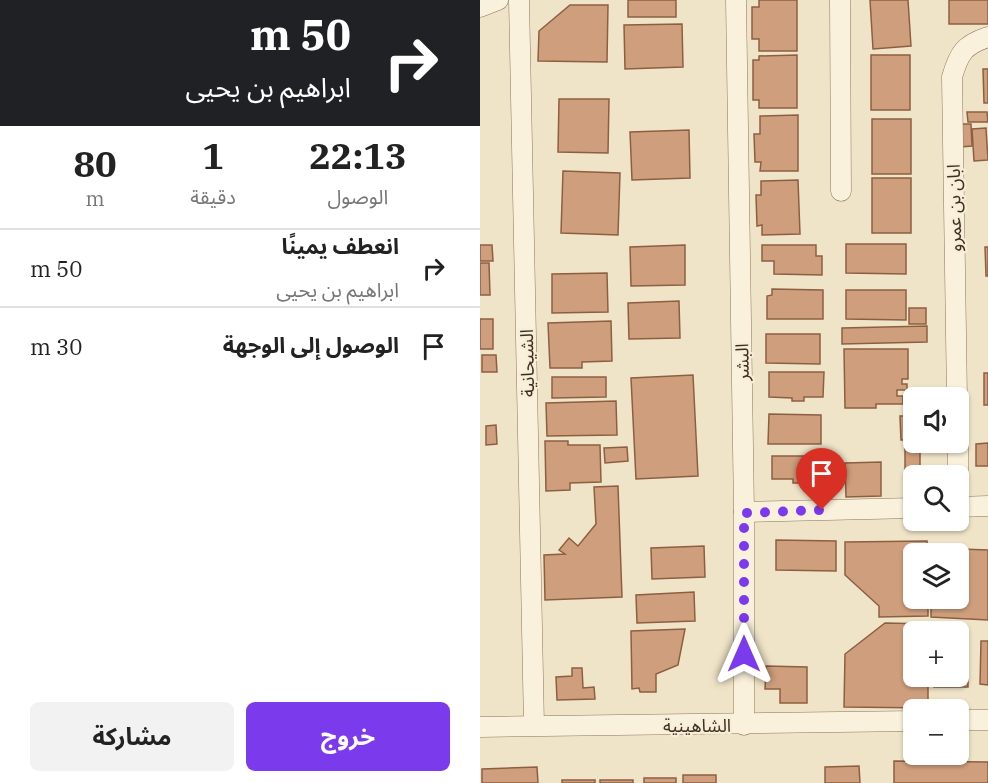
<!DOCTYPE html>
<html lang="ar">
<meta charset="utf-8">
<style>
:root{--surface:#fff;--page:#f2f2f2;--text:#222;--muted:#767676;--line:#e0e0e0;--accent:#7c3aed}
body{margin:0;font-family:"IBM Plex Serif","Noto Sans Arabic",serif;background:var(--page);color:var(--text);direction:rtl;height:100vh;display:flex;flex-direction:column;font-size:22px;white-space:nowrap}
*{box-sizing:border-box;margin:0}
p{font-size:20px;color:var(--muted)}
.icon{flex:none;width:33px;height:33px;fill:none;stroke:currentColor;stroke-width:2;stroke-linecap:round;stroke-linejoin:round}
.map{position:relative;flex:1;overflow:hidden;direction:ltr}
.sheet{display:flex;flex-direction:column;background:var(--surface);width:480px}
.sheet>*{flex:none}
.banner{background:#202124;color:#fff;overflow:hidden}
.tools{position:absolute;left:423px;top:387px;display:grid;gap:12px}
.tools a{display:grid;place-items:center;width:66px;height:66px;border-radius:9px;background:var(--surface);box-shadow:0 2px 4px #0004;font-size:30px}
.pin{position:absolute;display:grid;place-items:center;width:51px;height:51px;color:#fff;margin:-62px -26px;border-radius:50% 50% 50% 0;rotate:-45deg;box-shadow:0 0 6px #0007}
.pin .icon{rotate:45deg}
.me{position:absolute;width:66px;margin:-33px;rotate:0deg;stroke-linejoin:round;filter:drop-shadow(0 0 4px #0008)}
.turn{display:flex;align-items:center;gap:21px;height:126px;padding:0 30px;font-size:27px}
.turn .icon{width:78px;height:78px;stroke-width:2.5}
.turn b{display:block;font-size:42px;line-height:51px}
.eta{display:flex;justify-content:space-evenly;align-items:center;height:102px;text-align:center}
.eta b{font-size:36px;font-weight:700;line-height:42px}
.primary-button{display:flex;gap:12px;margin-top:auto;padding:12px 30px}
.primary-button a{flex:1;height:69px;border-radius:9px;background:var(--accent);color:#fff;font-size:24px;font-weight:700;line-height:69px;text-align:center}
.primary-button a+a{background:var(--page);color:var(--text)}
ul{padding:0;list-style:none}
li{display:flex;align-items:center;gap:18px;height:78px;padding:0 30px;border-top:2px solid var(--line)}
li div{flex:1}
li b{display:block;font-size:22px}
li em{font-style:normal}
main{display:flex;flex:1;min-height:0}
.map>svg:first-child{display:block}
</style>
<main>
<div class="map">
<svg width="508" height="783" viewBox="0 0 508 783">
<rect width="100%" height="100%" fill="#f0e4c8"/>
<g fill="#cf9f7d" stroke="#8d5f41" stroke-width="1.5">
<rect x="148" y="0" width="48" height="17"/>
<polygon points="279,0 317,0 317,51 279,51 279,39 272,39 272,7 279,7"/>
<polygon points="390,0 428,0 431,46 393,49"/>
<rect x="469" y="0" width="39" height="24"/>
<polygon points="90,5 128,5 127,62 58,61 59,31"/>
<polygon points="202,24 203,67 145,69 144,25"/>
<polygon points="317,55 317,108 279,108 279,100 273,100 273,60 279,60 279,56"/>
<rect x="391" y="55" width="39" height="55"/>
<polygon points="503,69 508,69 508,103 504,103"/>
<polygon points="79,99 129,99 128,153 78,152"/>
<polygon points="487,112 507,112 508,122 488,122"/>
<polygon points="318,115 318,171 280,171 281,162 275,162 274,134 280,134 280,116"/>
<rect x="392" y="119" width="39" height="55"/>
<polygon points="479,124 491,124 492,146 480,147"/>
<polygon points="506,128 508,160 494,161 492,129"/>
<polygon points="209,130 210,178 152,180 150,132"/>
<polygon points="83,171 140,173 138,235 81,233"/>
<rect x="392" y="178" width="39" height="55"/>
<polygon points="318,180 320,234 282,235 282,225 277,226 276,195 281,195 281,181"/>
<polygon points="366,244 426,244 426,274 366,273"/>
<polygon points="0,245 12,245 13,261 0,261"/>
<polygon points="205,245 205,285 151,286 150,247"/>
<polygon points="282,245 336,245 336,256 342,256 342,275 294,274 294,261 282,261"/>
<polygon points="505,247 508,247 508,276 506,276"/>
<polygon points="0,263 9,263 10,295 0,295"/>
<polygon points="127,273 128,312 72,313 72,274"/>
<polygon points="292,289 343,290 343,319 287,319 287,296 292,295"/>
<polygon points="366,290 426,290 426,320 366,319"/>
<polygon points="199,301 200,338 149,339 148,303"/>
<rect x="429" y="308" width="17" height="16"/>
<rect x="0" y="319" width="13" height="30"/>
<polygon points="131,321 132,361 102,362 102,368 70,368 68,323"/>
<polygon points="447,326 447,342 362,344 362,328"/>
<polygon points="286,334 340,334 340,364 286,363"/>
<polygon points="364,349 428,349 428,379 422,379 422,384 427,384 427,390 417,390 417,396 423,396 423,404 396,404 396,408 365,408"/>
<polygon points="2,355 16,355 17,372 2,372"/>
<polygon points="289,372 344,372 343,397 324,397 324,401 312,401 312,398 289,397"/>
<rect x="504" y="373" width="4" height="32"/>
<polygon points="213,375 218,476 156,479 151,378"/>
<polygon points="72,377 126,377 126,397 72,398"/>
<polygon points="136,401 137,435 67,436 66,403"/>
<polygon points="289,414 341,415 341,444 288,444"/>
<polygon points="420,416 434,416 434,440 421,440"/>
<polygon points="16,425 17,444 6,445 6,426"/>
<polygon points="65,441 88,441 88,445 120,445 121,482 90,483 90,490 66,491"/>
<polygon points="425,443 440,443 440,470 425,471"/>
<polygon points="508,443 508,466 496,466 496,444"/>
<polygon points="147,447 148,461 125,463 124,448"/>
<polygon points="292,456 345,456 345,478 326,478 326,483 313,483 313,479 292,479"/>
<polygon points="401,462 401,496 366,497 365,463"/>
<polygon points="138,486 142,597 65,600 64,555 85,554 79,550 89,538 98,546 116,524 114,487"/>
<polygon points="296,540 356,541 356,571 296,570"/>
<polygon points="447,541 448,554 434,554 434,598 448,598 448,616 399,617 399,606 365,575 365,542"/>
<polygon points="224,546 225,577 172,579 171,548"/>
<polygon points="454,548 508,550 508,620 451,617 451,598 478,598 478,554 453,554"/>
<polygon points="214,592 215,621 157,623 156,595"/>
<polygon points="405,623 449,624 449,632 434,632 434,676 448,676 448,708 364,707 365,654"/>
<polygon points="205,629 198,665 176,674 176,692 160,692 159,688 152,689 151,631"/>
<polygon points="501,641 508,641 508,685 500,684"/>
<polygon points="478,644 488,644 488,687 454,687 455,676 478,676"/>
<polygon points="286,666 327,667 327,703 300,703 300,689 285,689"/>
<polygon points="92,668 102,668 103,688 114,687 115,699 77,700 76,677 92,676"/>
<polygon points="414,761 508,762 508,783 414,783"/>
<polygon points="379,766 380,783 345,783 345,767"/>
<polygon points="57,767 58,783 2,783 2,769"/>
<rect x="203" y="775" width="33" height="8"/>
<rect x="164" y="778" width="32" height="5"/>
<rect x="82" y="780" width="33" height="3"/>
<rect x="120" y="780" width="33" height="3"/>
</g>
<g fill="none" stroke-linecap="round" stroke-linejoin="round">
<g stroke="#8d765c" stroke-width="21">
<g id="minor">
<polyline points="39,0 54,725"/>
<polyline points="256,0 264,512 264,725"/>
<polyline points="360,0 361,191"/>
<polyline points="0,7 18,0"/>
<path d="M477,398L472,77C479,53 484,45 508,37"/>
<polyline points="478,442 478,476"/>
<polyline points="478,500 478,507 508,506"/>
<polyline points="264,512 434,508"/>
<polyline points="478,720 508,720"/>
<polyline points="0,727 434,721"/>
</g>
</g>
<use href="#minor" stroke="#faf1dc" stroke-width="20"/>
</g>
<g fill="none" stroke-linecap="round" stroke-linejoin="round">
<polyline stroke="#7c3aed" stroke-width="10" stroke-dasharray="0 18" points="264,654 264,513 342,510"/>
</g>
<g text-anchor="middle" dominant-baseline="central" stroke-width="4.5" stroke-linejoin="round" paint-order="stroke">
<g font-size="18" fill="#3d2e20" stroke="#f7eed8">
<text transform="translate(474 208) rotate(-91)">ابان بن عمرو</text>
<text transform="translate(262 362) rotate(-91)">البشر</text>
<text transform="translate(47 363) rotate(-91)">الشيحانية</text>
<text x="217" y="725">الشاهينية</text>
</g>
</g>
</svg>
<div class="tools">
<a><svg class="icon" aria-label="sound" viewBox="0 0 24 24"><path d="M4 9h4l5-4v14l-5-4H4zM17 9q2 3 0 6"/></svg></a>
<a><svg class="icon" aria-label="search" viewBox="0 0 24 24"><circle cx="10" cy="10" r="6"/><path d="M15 15l6 6"/></svg></a>
<a><svg class="icon" aria-label="layers" viewBox="0 0 24 24"><path d="M12 4l9 5-9 5-9-5zM3 14l9 5 9-5"/></svg></a>
<a>+</a>
<a>−</a>
</div>
<div class="pin" style="left:342px;top:510px;background:#d93025"><svg class="icon" aria-label="arrive" viewBox="0 0 24 24"><path d="M6 21V4h12l-3 4 3 4H6"/></svg></div>
<svg class="me" style="left:264px;top:654px" viewBox="-20 -20 40 40"><path d="M0-17L14 15 0 8-14 15z" fill="#7c3aed" stroke="#fff" stroke-width="4"/></svg>
</div>
<section class="sheet">
<div class="banner">
<div class="turn"><svg class="icon" aria-label="right" viewBox="0 0 24 24"><path d="M7 20v-9h11M14 6l5 5-5 5"/></svg><div><b>50 m</b>ابراهيم بن يحيى</div></div>
</div>
<div class="eta">
<div><b>22:13</b><p>الوصول</p></div>
<div><b>1</b><p>دقيقة</p></div>
<div><b>80</b><p>m</p></div>
</div>
<ul>
<li><svg class="icon" aria-label="right" viewBox="0 0 24 24"><path d="M7 20v-9h11M14 6l5 5-5 5"/></svg><div><b>انعطف يمينًا</b><p>ابراهيم بن يحيى</p></div><em>50 m</em></li>
<li><svg class="icon" aria-label="arrive" viewBox="0 0 24 24"><path d="M6 21V4h12l-3 4 3 4H6"/></svg><div><b>الوصول إلى الوجهة</b></div><em>30 m</em></li>
</ul>
<div class="primary-button"><a>خروج</a><a>مشاركة</a></div>
</section>
</main>
